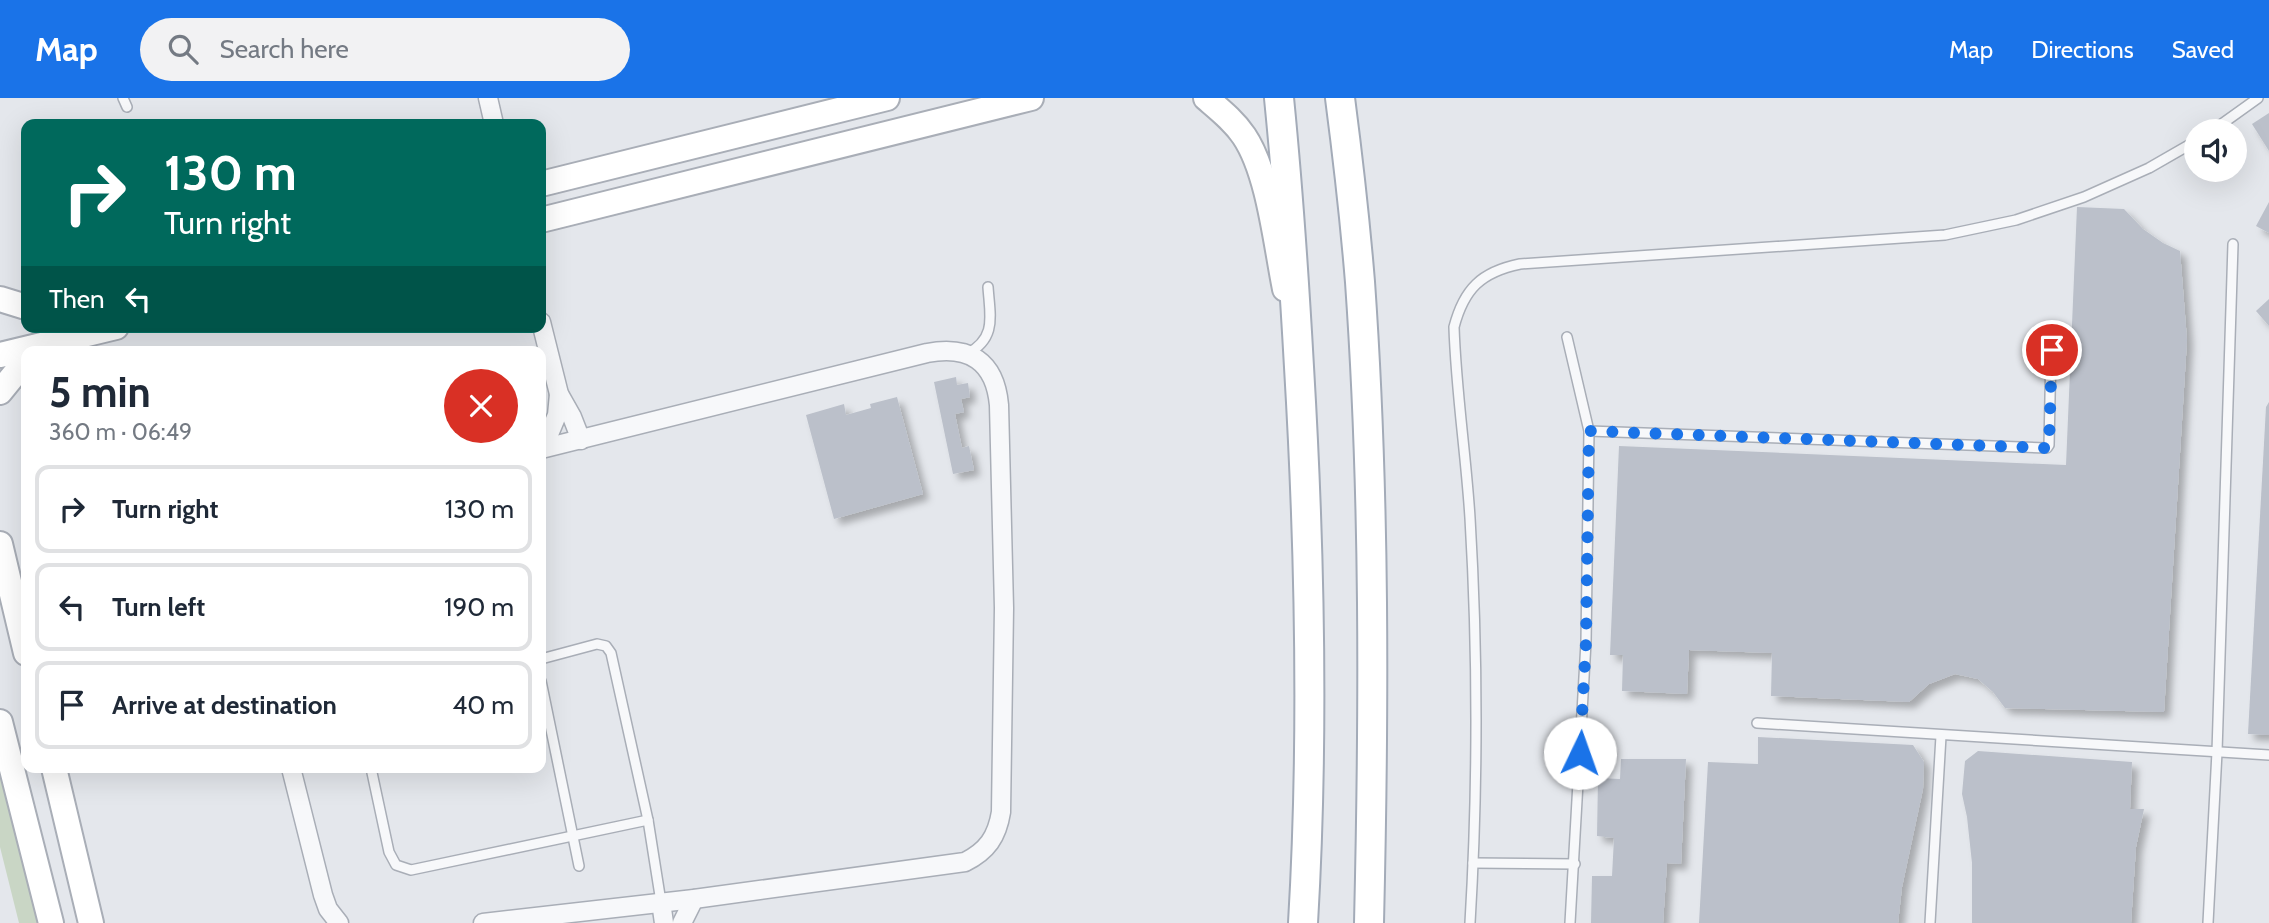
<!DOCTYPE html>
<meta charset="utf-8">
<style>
:root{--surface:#fff;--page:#f2f2f3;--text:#1f2937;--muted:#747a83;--line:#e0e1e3;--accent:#1a73e8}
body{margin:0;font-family:Cabin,sans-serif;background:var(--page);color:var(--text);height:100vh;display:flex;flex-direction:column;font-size:26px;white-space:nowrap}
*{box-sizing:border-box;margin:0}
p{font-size:23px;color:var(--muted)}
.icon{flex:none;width:38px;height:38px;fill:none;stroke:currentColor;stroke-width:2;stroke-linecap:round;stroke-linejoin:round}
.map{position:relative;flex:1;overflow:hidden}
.panel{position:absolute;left:21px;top:248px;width:525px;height:427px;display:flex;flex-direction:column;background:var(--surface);border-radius:14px;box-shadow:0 7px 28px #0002}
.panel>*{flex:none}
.guide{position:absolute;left:21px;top:21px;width:525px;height:214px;border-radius:14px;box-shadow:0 7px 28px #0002;background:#00695c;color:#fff;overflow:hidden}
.buttons{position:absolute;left:2184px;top:21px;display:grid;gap:14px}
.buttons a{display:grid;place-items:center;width:63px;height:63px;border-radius:50%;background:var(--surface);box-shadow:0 7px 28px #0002;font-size:35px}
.pin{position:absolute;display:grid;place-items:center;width:60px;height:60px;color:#fff;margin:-30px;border:4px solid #fff;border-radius:50%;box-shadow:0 2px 7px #0007}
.me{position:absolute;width:77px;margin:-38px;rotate:3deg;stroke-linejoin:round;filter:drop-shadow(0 0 5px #0008)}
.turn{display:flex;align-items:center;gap:24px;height:147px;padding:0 28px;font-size:32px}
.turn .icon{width:91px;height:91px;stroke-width:2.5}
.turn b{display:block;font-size:49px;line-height:60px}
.then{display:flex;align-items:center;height:66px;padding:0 28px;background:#0003;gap:14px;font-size:26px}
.round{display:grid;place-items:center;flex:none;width:74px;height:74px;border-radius:37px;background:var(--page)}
.overview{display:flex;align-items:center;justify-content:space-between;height:119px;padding:0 28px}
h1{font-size:42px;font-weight:800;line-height:52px}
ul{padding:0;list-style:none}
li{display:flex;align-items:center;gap:21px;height:88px;margin:0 14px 10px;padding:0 14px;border:4px solid var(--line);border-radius:14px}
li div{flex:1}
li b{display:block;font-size:26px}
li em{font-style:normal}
header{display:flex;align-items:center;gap:42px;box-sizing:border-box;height:98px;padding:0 35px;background:var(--accent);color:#fff}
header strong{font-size:33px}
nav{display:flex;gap:38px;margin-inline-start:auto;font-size:24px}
.search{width:490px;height:63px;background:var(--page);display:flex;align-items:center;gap:18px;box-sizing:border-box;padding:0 24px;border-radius:38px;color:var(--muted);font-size:26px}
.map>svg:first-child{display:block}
</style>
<header>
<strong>Map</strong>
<div class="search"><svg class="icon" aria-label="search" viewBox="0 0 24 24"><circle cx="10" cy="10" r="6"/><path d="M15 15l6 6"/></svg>Search here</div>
<nav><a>Map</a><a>Directions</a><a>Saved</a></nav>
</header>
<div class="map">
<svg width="2269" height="825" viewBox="0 0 2269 825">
<defs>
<filter id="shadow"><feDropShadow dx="6" dy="6" stdDeviation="3.5" flood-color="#0004"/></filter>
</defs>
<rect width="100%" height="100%" fill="#e4e7ec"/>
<polygon fill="#c9d6c5" points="0,657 42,825 19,825 0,749"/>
<g fill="#bbc0ca" filter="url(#shadow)">
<polygon points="2269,15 2269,53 2252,26"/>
<polygon points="2269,104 2269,135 2256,128"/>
<polygon points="2077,109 2124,111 2143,131 2163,145 2180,153 2187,242 2164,614 2005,610 1993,594 1978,581 1955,576 1929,586 1909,604 1771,598 1772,555 1689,552 1687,596 1622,593 1623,557 1610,557 1619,348 2066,367"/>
<polygon points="2269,201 2269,228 2256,213"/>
<polygon points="956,279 957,287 968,285 970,299 961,301 964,314 955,316 962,350 969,348 974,372 953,376 934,284"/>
<polygon points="897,299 923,396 834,421 806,317 844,306 846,317 871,310 870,306"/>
<polygon points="2269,304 2269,637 2248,636 2266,309"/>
<polygon points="1758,639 1913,647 1924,664 1923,691 1902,789 1898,825 1699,825 1708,664 1758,666"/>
<polygon points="1978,653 2132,664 2130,711 2144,711 2136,749 2131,825 1972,825 1972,765 1967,719 1962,696 1965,663"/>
<polygon points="1621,661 1686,661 1681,766 1667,765 1663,825 1591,825 1592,778 1612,778 1614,740 1597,738 1598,680 1620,681"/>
</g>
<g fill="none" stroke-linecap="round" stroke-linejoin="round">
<g stroke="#a9aeb7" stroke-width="12">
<g id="lane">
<polyline points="123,0 127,9"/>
<polyline points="2212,33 2258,0"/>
<polyline points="1567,239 1589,333 1586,544 1570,825"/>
<path d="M967,256C997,240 990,218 988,189"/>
<polyline points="1589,333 2047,350 2049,347 2051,252"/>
<polyline points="541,561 597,546 606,548 611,555 648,722 661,804"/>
<polyline points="541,583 579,768"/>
<polyline points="1757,625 2269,657"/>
<polyline points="371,670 389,754 396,767 411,772 648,722"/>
<polyline points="1473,765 1575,766"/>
<path d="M1470,825C1478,690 1478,555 1470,420C1466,356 1456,293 1454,229C1464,191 1481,174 1520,166L1945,137L2016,122L2084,99L2149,70L2196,43"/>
<polyline points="1930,825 1941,638"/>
<polyline points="2208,825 2217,654 2233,146"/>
</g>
</g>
<g stroke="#a9aeb7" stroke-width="21">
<g id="street">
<polyline points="488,0 494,26"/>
<polyline points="541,224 559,296 572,319 581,342"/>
<polyline points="547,349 547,341 557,317 559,296"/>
<polyline points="291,670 323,797 328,811 339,825"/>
<polyline points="661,804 664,825"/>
<path d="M483,825L694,801L965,764C987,753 997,739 1001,714L1004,510L999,307C995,263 969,247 927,255L541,351"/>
<polyline points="682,825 694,801"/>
</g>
</g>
<g stroke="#a9aeb7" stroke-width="28">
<g id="secondary">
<path d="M1206,0C1220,12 1234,23 1244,38C1269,75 1276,147 1285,191"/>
<polyline points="541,86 887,0"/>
<polyline points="541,122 1031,0"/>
<polyline points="0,201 26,209"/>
<polyline points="0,257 116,229"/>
<polyline points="0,294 26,262"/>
<polyline points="0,446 26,555"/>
<polyline points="0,624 51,825"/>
<polyline points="54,670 91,825"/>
</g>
</g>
<g stroke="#a3abb8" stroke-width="32">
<g id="primary">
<path d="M1279,0C1288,90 1294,179 1299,269C1310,454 1314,640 1303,825"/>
<path d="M1340,0C1348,61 1355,123 1360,184C1375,397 1374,612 1369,825"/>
</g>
</g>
<use href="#lane" stroke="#f7f8fa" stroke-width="9"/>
<use href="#street" stroke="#f7f8fa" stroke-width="18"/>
<use href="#secondary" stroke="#fff" stroke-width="24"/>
<use href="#primary" stroke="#fff" stroke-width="28"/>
</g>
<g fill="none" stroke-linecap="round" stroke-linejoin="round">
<polyline stroke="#1a73e8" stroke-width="12" stroke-dasharray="0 21.6" points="1580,655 1586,544 1589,333 2047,350 2049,347 2052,252"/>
</g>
</svg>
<div class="buttons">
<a><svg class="icon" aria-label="sound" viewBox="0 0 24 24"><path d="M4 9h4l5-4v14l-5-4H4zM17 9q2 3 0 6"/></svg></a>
</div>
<div class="pin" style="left:2052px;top:252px;background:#d93025"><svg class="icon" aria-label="arrive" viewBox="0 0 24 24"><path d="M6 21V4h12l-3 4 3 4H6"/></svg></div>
<svg class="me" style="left:1580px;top:655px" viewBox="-20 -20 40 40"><circle r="19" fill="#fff"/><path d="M0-13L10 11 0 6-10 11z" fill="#1a73e8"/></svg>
<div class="guide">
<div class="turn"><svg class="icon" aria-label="right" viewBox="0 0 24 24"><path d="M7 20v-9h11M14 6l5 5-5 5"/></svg><div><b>130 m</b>Turn right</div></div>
<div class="then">Then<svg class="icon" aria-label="left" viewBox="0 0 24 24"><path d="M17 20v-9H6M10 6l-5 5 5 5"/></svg></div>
</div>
<section class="panel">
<div class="overview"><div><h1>5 min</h1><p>360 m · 06:49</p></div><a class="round" style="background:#d93025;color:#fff"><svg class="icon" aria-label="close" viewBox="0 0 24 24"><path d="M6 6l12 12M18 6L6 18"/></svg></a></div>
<ul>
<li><svg class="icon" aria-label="right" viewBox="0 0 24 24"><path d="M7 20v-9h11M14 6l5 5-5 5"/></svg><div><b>Turn right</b></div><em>130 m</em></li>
<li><svg class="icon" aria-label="left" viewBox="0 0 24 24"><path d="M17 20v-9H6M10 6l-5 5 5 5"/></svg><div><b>Turn left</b></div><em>190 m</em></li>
<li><svg class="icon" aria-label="arrive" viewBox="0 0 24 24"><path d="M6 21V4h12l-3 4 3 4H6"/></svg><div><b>Arrive at destination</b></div><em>40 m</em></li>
</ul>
</section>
</div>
